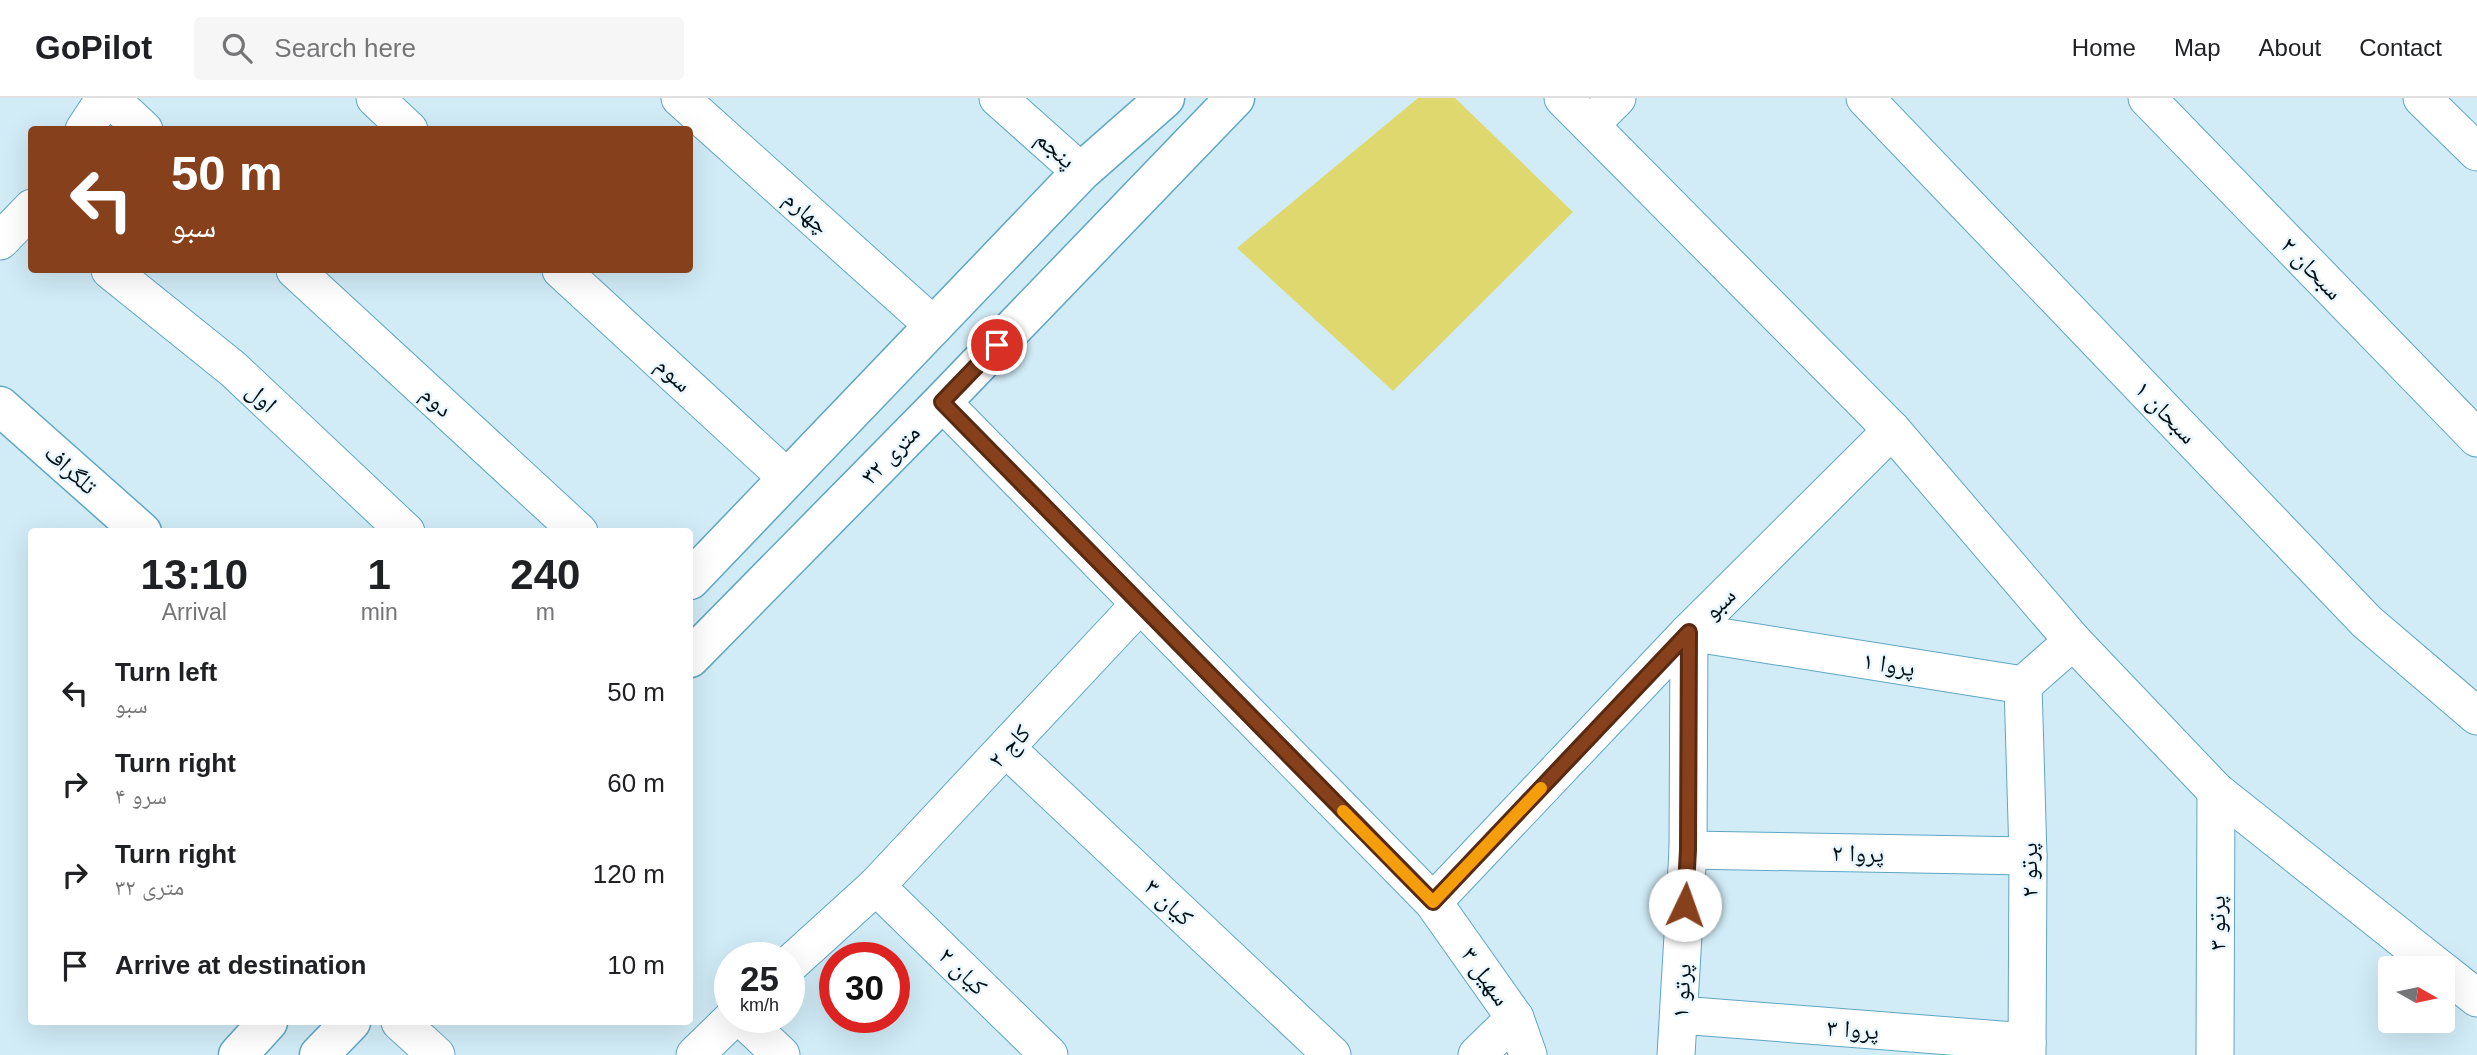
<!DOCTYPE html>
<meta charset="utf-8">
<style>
:root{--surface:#fff;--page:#f6f6f6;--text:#202124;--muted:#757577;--line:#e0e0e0}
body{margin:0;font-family:Arial,"Noto Naskh Arabic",sans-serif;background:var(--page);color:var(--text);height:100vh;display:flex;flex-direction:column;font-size:26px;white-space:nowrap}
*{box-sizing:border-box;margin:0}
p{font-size:23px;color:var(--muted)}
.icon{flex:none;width:38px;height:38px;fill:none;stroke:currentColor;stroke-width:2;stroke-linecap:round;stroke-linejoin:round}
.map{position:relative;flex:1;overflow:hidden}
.sheet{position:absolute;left:28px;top:430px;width:665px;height:497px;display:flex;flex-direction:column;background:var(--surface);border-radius:7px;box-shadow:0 7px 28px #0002}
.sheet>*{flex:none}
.hud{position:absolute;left:28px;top:28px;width:665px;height:147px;border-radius:7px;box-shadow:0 7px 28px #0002;background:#87401c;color:#fff;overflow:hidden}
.needle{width:46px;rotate:99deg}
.controls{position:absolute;left:2378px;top:858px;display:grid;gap:14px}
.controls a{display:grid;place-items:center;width:77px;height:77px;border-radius:7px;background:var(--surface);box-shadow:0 7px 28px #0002;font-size:35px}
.speed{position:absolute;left:714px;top:844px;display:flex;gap:14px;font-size:35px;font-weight:700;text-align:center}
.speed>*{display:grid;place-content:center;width:91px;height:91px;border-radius:50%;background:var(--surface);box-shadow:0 7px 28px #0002;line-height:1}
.speed small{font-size:18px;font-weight:400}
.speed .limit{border:10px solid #d22;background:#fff;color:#111}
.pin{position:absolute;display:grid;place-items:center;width:60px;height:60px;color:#fff;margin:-30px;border:4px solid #fff;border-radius:50%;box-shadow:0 2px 7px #0007}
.me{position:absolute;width:77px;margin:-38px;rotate:3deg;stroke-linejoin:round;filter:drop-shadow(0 0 5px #0008)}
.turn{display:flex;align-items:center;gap:24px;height:147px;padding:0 28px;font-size:32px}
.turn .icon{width:91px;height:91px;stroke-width:2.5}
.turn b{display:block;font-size:49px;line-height:60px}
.eta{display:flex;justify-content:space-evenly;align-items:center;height:119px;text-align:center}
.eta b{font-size:42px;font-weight:600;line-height:49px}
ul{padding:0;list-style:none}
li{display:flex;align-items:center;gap:21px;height:91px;padding:0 28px}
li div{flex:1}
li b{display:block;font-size:26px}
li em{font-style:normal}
header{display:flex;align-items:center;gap:42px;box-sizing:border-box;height:98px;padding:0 35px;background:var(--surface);border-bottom:2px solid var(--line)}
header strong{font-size:33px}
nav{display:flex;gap:38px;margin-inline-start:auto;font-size:24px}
.search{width:490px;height:63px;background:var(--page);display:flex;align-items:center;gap:18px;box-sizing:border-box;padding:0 24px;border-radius:7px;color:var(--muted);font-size:26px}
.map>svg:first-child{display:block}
</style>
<header>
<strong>GoPilot</strong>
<div class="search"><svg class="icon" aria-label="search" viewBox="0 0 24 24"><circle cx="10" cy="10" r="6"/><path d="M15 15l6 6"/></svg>Search here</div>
<nav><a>Home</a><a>Map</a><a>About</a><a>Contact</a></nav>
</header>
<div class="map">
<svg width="2477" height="957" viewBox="0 0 2477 957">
<rect width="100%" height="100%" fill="#d1ecf7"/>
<polygon fill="#dfd86f" points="1418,0 1455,0 1573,114 1393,293 1237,150"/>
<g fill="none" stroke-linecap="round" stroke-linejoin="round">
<g stroke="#60a6c2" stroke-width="39">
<g id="minor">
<polyline points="110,0 144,32"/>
<polyline points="375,0 409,32"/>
<polyline points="680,0 934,228"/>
<polyline points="998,0 1081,74"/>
<polyline points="1563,0 1892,332 2073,543 2216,693 2439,870"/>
<polyline points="1865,0 2367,524 2477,618"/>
<polyline points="2147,0 2477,340"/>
<polyline points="2422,0 2477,54"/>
<polyline points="1590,27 1617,0"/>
<polyline points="84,32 105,0"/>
<polyline points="0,143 32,110"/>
<polyline points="110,172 233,271 406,434"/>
<polyline points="295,172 579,434"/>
<polyline points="561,172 787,380"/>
<polyline points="942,304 1433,804 1515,920 1528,957"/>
<polyline points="2023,587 2028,758 2027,957"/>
<polyline points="1007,651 1332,957"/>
<polyline points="1688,752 2028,758"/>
<polyline points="876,788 1049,957"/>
<polyline points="1433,804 1689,534 1892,332"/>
<polyline points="789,867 876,788 1140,506"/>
<polyline points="2443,873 2477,900"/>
<polyline points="1680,917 2027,944"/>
<polyline points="741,919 781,957"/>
<polyline points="400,924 436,957"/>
<polyline points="695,957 734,919"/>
<polyline points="1477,957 1515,920"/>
<polyline points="1676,957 1688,752 1689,534 2023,587 2073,543"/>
<polyline points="2215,957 2216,693"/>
</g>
</g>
<g stroke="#60a6c2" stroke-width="41">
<polyline id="tertiary" points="0,308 142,434"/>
</g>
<g stroke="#60a6c2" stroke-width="41">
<g id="secondary">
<polyline points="690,482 1081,74 1165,0"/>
<polyline points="690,560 942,304 1235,0"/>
<polyline points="238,957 268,924"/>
<polyline points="319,957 351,924"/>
</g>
</g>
<use href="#minor" stroke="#fff" stroke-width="37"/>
<use href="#tertiary" stroke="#fff" stroke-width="38"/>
<use href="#secondary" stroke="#fff" stroke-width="38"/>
</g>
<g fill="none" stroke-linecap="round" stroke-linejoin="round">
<g stroke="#582a12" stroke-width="18">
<polyline id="route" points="997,247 942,304 1433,804 1689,534 1688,752 1685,807"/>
</g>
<use href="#route" stroke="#87401c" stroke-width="12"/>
<polyline stroke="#f59e0b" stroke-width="12" points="1343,713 1433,804 1541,690"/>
</g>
<g text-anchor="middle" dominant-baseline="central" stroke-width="5" stroke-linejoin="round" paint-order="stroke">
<g font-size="24" fill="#000e16" stroke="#e9f6fc">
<text transform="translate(1056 51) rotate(42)">پنجم</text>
<text transform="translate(807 114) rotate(42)">چهارم</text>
<text transform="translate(2312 170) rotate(46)">سبحان ۲</text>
<text transform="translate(674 276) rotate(43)">سوم</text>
<text transform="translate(262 299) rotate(43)">اول</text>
<text transform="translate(437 303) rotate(43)">دوم</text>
<text transform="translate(2166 314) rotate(46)">سبحان ۱</text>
<text transform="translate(890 356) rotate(-46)">۳۲ متری</text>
<text transform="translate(71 371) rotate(42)">تلگراف</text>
<text transform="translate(1719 505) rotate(-45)">سبو</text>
<text transform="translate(1889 566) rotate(9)">پروا ۱</text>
<text transform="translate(1009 648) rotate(-47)">کاج ۲</text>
<text transform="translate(1858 755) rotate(1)">پروا ۲</text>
<text transform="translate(2028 772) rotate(-90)">پرتو ۲</text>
<text transform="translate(1169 804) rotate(43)">کیان ۳</text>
<text transform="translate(2216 825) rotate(-90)">پرتو ۳</text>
<text transform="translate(963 873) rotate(44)">کیان ۲</text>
<text transform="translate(1486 878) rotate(55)">سهیل ۳</text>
<text transform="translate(1681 893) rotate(-87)">پرتو ۱</text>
<text transform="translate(1853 931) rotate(4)">پروا ۳</text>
</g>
</g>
</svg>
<div class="controls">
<a><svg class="needle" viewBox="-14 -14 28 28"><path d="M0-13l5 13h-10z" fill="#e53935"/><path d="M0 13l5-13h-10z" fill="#757577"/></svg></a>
</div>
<div class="speed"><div>25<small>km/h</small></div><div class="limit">30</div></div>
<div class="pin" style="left:997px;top:247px;background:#d93025"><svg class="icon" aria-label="arrive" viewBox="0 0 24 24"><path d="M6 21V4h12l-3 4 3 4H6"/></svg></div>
<svg class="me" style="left:1685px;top:807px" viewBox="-20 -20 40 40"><circle r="19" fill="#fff"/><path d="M0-13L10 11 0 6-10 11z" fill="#87401c"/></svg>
<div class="hud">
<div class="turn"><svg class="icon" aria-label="left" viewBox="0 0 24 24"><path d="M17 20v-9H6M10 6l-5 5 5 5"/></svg><div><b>50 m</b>سبو</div></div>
</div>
<section class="sheet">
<div class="eta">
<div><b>13:10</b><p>Arrival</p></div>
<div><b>1</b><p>min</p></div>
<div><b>240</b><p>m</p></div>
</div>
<ul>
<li><svg class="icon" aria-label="left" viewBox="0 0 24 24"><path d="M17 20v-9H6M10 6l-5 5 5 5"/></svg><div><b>Turn left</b><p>سبو</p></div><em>50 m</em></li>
<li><svg class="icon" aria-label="right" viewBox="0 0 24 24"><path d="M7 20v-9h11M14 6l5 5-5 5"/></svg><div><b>Turn right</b><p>سرو ۴</p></div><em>60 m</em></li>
<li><svg class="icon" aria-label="right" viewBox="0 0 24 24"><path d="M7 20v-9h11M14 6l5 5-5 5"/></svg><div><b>Turn right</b><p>۳۲ متری</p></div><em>120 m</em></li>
<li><svg class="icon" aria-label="arrive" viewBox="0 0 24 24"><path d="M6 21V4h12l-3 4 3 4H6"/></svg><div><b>Arrive at destination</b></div><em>10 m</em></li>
</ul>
</section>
</div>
